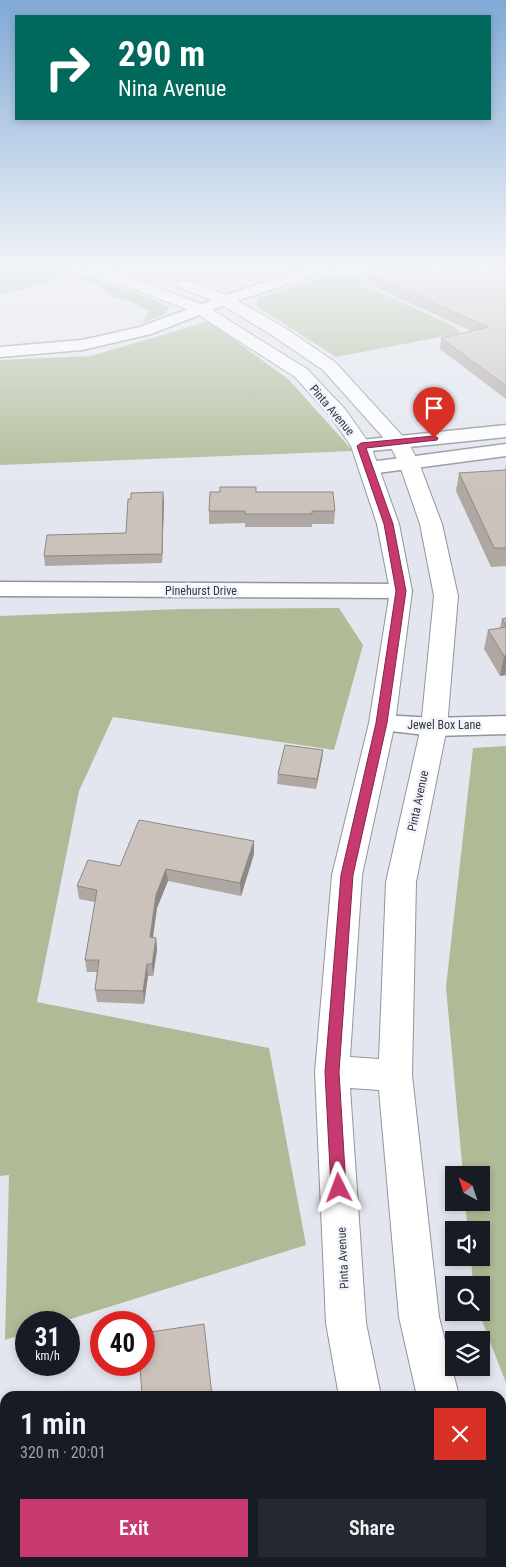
<!DOCTYPE html>
<meta charset="utf-8">
<style>
:root{--surface:#171b24;--page:#242831;--text:#f1f3f6;--muted:#9ea1a6;--accent:#c63a70}
body{margin:0;font-family:"Roboto Condensed",sans-serif;background:var(--page);color:var(--text);height:100vh;display:flex;flex-direction:column;font-size:19px;white-space:nowrap}
*{box-sizing:border-box;margin:0}
p{font-size:16px;color:var(--muted)}
.icon{flex:none;width:28px;height:28px;fill:none;stroke:currentColor;stroke-width:2;stroke-linecap:round;stroke-linejoin:round}
.map{position:relative;flex:1;overflow:hidden}
.drawer{position:absolute;left:0px;top:1391px;width:506px;height:176px;display:flex;flex-direction:column;background:var(--surface);border-radius:15px 15px 0 0;box-shadow:0 2px 8px #0003}
.drawer>*{flex:none}
.banner{position:absolute;left:15px;top:15px;width:476px;height:105px;border-radius:0px;box-shadow:0 2px 8px #0003;background:#00695c;color:#fff;overflow:hidden}
.needle{width:32px;rotate:320deg}
.controls{position:absolute;left:445px;top:1166px;display:grid;gap:10px}
.controls a{display:grid;place-items:center;width:45px;height:45px;border-radius:0px;background:var(--surface);box-shadow:0 2px 8px #0003;font-size:25px}
.speed{position:absolute;left:15px;top:1311px;display:flex;gap:10px;font-size:25px;font-weight:700;text-align:center}
.speed>*{display:grid;place-content:center;width:65px;height:65px;border-radius:50%;background:var(--surface);box-shadow:0 2px 8px #0003;line-height:1}
.speed small{font-size:12px;font-weight:400}
.speed .limit{border:8px solid #d22;background:#fff;color:#111}
.pin{position:absolute;display:grid;place-items:center;width:42px;height:42px;color:#fff;margin:-51px -21px;border-radius:50% 50% 50% 0;rotate:-45deg;box-shadow:0 0 5px #0007}
.pin .icon{rotate:45deg}
.me{position:absolute;width:55px;margin:-28px;rotate:357deg;stroke-linejoin:round;filter:drop-shadow(0 0 4px #0008)}
.turn{display:flex;align-items:center;gap:18px;height:105px;padding:0 20px;font-size:22px}
.turn .icon{width:65px;height:65px;stroke-width:2.5}
.turn b{display:block;font-size:35px;line-height:42px}
.round{display:grid;place-items:center;flex:none;width:52px;height:52px;border-radius:0px;background:var(--page)}
.overview{display:flex;align-items:center;justify-content:space-between;height:85px;padding:0 20px}
h1{font-size:30px;font-weight:600;line-height:38px}
.primary-button{display:flex;gap:10px;margin-top:auto;padding:10px 20px}
.primary-button a{flex:1;height:58px;border-radius:0px;background:var(--accent);color:#fff;font-size:20px;font-weight:600;line-height:58px;text-align:center}
.primary-button a+a{background:var(--page);color:var(--text)}
.map>svg:first-child{display:block}
</style>
<div class="map">
<svg width="506" height="1567" viewBox="0 0 506 1567">
<rect width="100%" height="100%" fill="#e3e6ef"/>
<g fill="#aebb96">
<polygon points="0,266 58,266 155,300 169,307 166,314 142,323 149,312 132,302 112,296 92,283 74,276 0,295"/>
<polygon points="348,273 366,280 364,285 454,326 461,333 336,357 256,306 259,298 331,274"/>
<polygon points="209,321 289,380 353,451 0,465 0,360 91,356"/>
<polygon points="339,608 363,645 334,750 113,717 79,791 37,1002 269,1048 306,1245 61,1322 26,1322 26,1333 5,1340 9,1175 0,1176 0,616 181,609"/>
<polygon points="506,746 506,1383 479,1313 481,1312 481,1285 473,1285 471,1258 481,1258 481,1230 468,1230 465,1203 481,1202 481,1175 463,1175 446,987 473,748"/>
</g>
<g fill="none" stroke-linecap="round" stroke-linejoin="round">
<g stroke="#93959e" stroke-width="3">
<g id="street">
<polygon points="313,266 336,266 334,269 230,303 151,334 82,350 0,357 0,347 82,340 140,327 220,297"/>
<polygon points="506,425 506,437 361,452 354,450 352,446 354,442 361,440"/>
<polygon points="506,444 506,456 370,474 363,472 360,468 363,464 370,462"/>
<polygon points="0,582 401,584 409,586 412,591 409,596 401,598 0,596"/>
<polygon points="382,715 434,718 506,716 506,734 434,736 373,729 370,723 373,717"/>
</g>
</g>
<g stroke="#93959e" stroke-width="2">
<g id="secondary">
<polygon points="79,266 101,266 206,306 307,369 345,409 371,446 399,524 412,591 395,723 362,875 350,1057 379,1059 386,882 421,727 434,596 420,524 399,463 389,444 323,370 270,334 219,303 178,287 176,284 178,281 190,281 231,297 282,326 335,362 408,442 419,463 442,524 458,596 447,727 416,882 412,1075 439,1317 459,1396 417,1396 399,1317 379,1090 350,1088 366,1323 381,1396 339,1396 326,1323 315,1072 332,875 369,723 390,591 377,524 351,446 331,417 295,377 194,312 81,269"/>
<polygon points="369,1562 415,1562 416,1567 370,1567"/>
<polygon points="454,1562 500,1562 502,1567 456,1567"/>
</g>
</g>
<use href="#street" fill="#fff" fill-rule="evenodd"/>
<use href="#secondary" fill="#fff" fill-rule="evenodd"/>
</g>
<g fill="#afa7a2">
<polygon points="506,267 506,399 440,349 441,338 471,331 366,283 367,273 487,274"/>
<polygon points="506,465 506,566 491,567 456,491 459,473 505,470"/>
<polygon points="256,492 335,511 334,524 312,524 312,527 245,527 245,523 209,524 209,511"/>
<polygon points="164,501 162,563 45,566 44,556 126,533"/>
<polygon points="506,618 506,677 505,675 500,676 484,649 488,630 500,628 502,619"/>
<polygon points="323,750 322,759 316,789 277,784 278,774"/>
<polygon points="254,854 241,896 168,881 157,908 153,937 156,938 157,950 153,976 148,976 144,1004 97,1002 95,990 97,972 87,972 85,960 95,902 79,899 77,886 120,866"/>
</g>
<g fill="#8e8884">
<polygon points="163,492 164,501 162,563 162,554"/>
<polygon points="504,656 506,656 506,668 505,675 500,676"/>
<polygon points="323,750 322,759 316,789 317,779"/>
<polygon points="254,841 254,854 241,896 240,883"/>
<polygon points="166,869 168,881 157,908 151,950 150,937 156,895"/>
<polygon points="156,938 157,950 153,976 152,964"/>
<polygon points="147,964 148,976 144,1004 143,991"/>
</g>
<g fill="#cbc2bc" stroke="#8e8884">
<polygon points="386,266 420,266 438,274 458,266 468,266 487,274 506,267 506,386 441,338 488,327 367,273"/>
<polygon points="506,470 506,548 494,548 459,473"/>
<polygon points="220,487 256,487 256,492 333,492 335,511 312,511 312,514 245,514 245,511 209,511 210,492 220,492"/>
<polygon points="163,492 162,554 44,556 47,535 126,533 128,499 131,499 131,493"/>
<polygon points="506,618 506,626 502,619"/>
<polygon points="506,627 506,656 504,656 488,630"/>
<polygon points="285,745 323,750 317,779 278,774"/>
<polygon points="139,820 254,841 240,883 166,869 156,895 150,937 156,938 152,964 147,964 143,991 95,990 99,960 85,960 97,890 77,886 88,860 120,866"/>
<polygon points="204,1324 212,1396 142,1396 140,1365 144,1365 144,1333"/>
<polygon points="82,1562 267,1562 267,1567 83,1567"/>
</g>
<linearGradient id="sky" x2="0" y2="1"><stop stop-color="#80a9d5"/><stop offset="0.55" stop-color="#f2f4f8"/><stop offset="1" stop-color="#f2f4f8" stop-opacity="0"/></linearGradient>
<rect width="506" height="486" fill="url(#sky)"/>
<polygon fill="#c63a70" stroke="#812649" points="434,436 438,438 437,440 366,448 393,524 406,591 387,723 353,875 339,1072 346,1188 344,1193 339,1195 333,1193 331,1188 325,1072 341,875 376,723 396,591 384,524 357,446 361,443"/>
<g text-anchor="middle" dominant-baseline="central" stroke-width="5" stroke-linejoin="round" paint-order="stroke">
<g font-size="12" fill="#37383b" stroke="#f1f3fd">
<text transform="translate(332 410) rotate(50)">Pinta Avenue</text>
<text x="201" y="591">Pinehurst Drive</text>
<text x="444" y="725">Jewel Box Lane</text>
<text transform="translate(418 801) rotate(-78)">Pinta Avenue</text>
<text transform="translate(343 1258) rotate(-93)">Pinta Avenue</text>
</g>
</g>
</svg>
<div class="controls">
<a><svg class="needle" viewBox="-14 -14 28 28"><path d="M0-13l5 13h-10z" fill="#e53935"/><path d="M0 13l5-13h-10z" fill="#9ea1a6"/></svg></a>
<a><svg class="icon" aria-label="sound" viewBox="0 0 24 24"><path d="M4 9h4l5-4v14l-5-4H4zM17 9q2 3 0 6"/></svg></a>
<a><svg class="icon" aria-label="search" viewBox="0 0 24 24"><circle cx="10" cy="10" r="6"/><path d="M15 15l6 6"/></svg></a>
<a><svg class="icon" aria-label="layers" viewBox="0 0 24 24"><path d="M12 4l9 5-9 5-9-5zM3 14l9 5 9-5"/></svg></a>
</div>
<div class="speed"><div>31<small>km/h</small></div><div class="limit">40</div></div>
<div class="pin" style="left:434px;top:438px;background:#d93025"><svg class="icon" aria-label="arrive" viewBox="0 0 24 24"><path d="M6 21V4h12l-3 4 3 4H6"/></svg></div>
<svg class="me" style="left:339px;top:1188px" viewBox="-20 -20 40 40"><path d="M0-17L14 15 0 8-14 15z" fill="#c63a70" stroke="#fff" stroke-width="4"/></svg>
<div class="banner">
<div class="turn"><svg class="icon" aria-label="right" viewBox="0 0 24 24"><path d="M7 20v-9h11M14 6l5 5-5 5"/></svg><div><b>290 m</b>Nina Avenue</div></div>
</div>
<section class="drawer">
<div class="overview"><div><h1>1 min</h1><p>320 m · 20:01</p></div><a class="round" style="background:#d93025;color:#fff"><svg class="icon" aria-label="close" viewBox="0 0 24 24"><path d="M6 6l12 12M18 6L6 18"/></svg></a></div>
<div class="primary-button"><a>Exit</a><a>Share</a></div>
</section>
</div>
